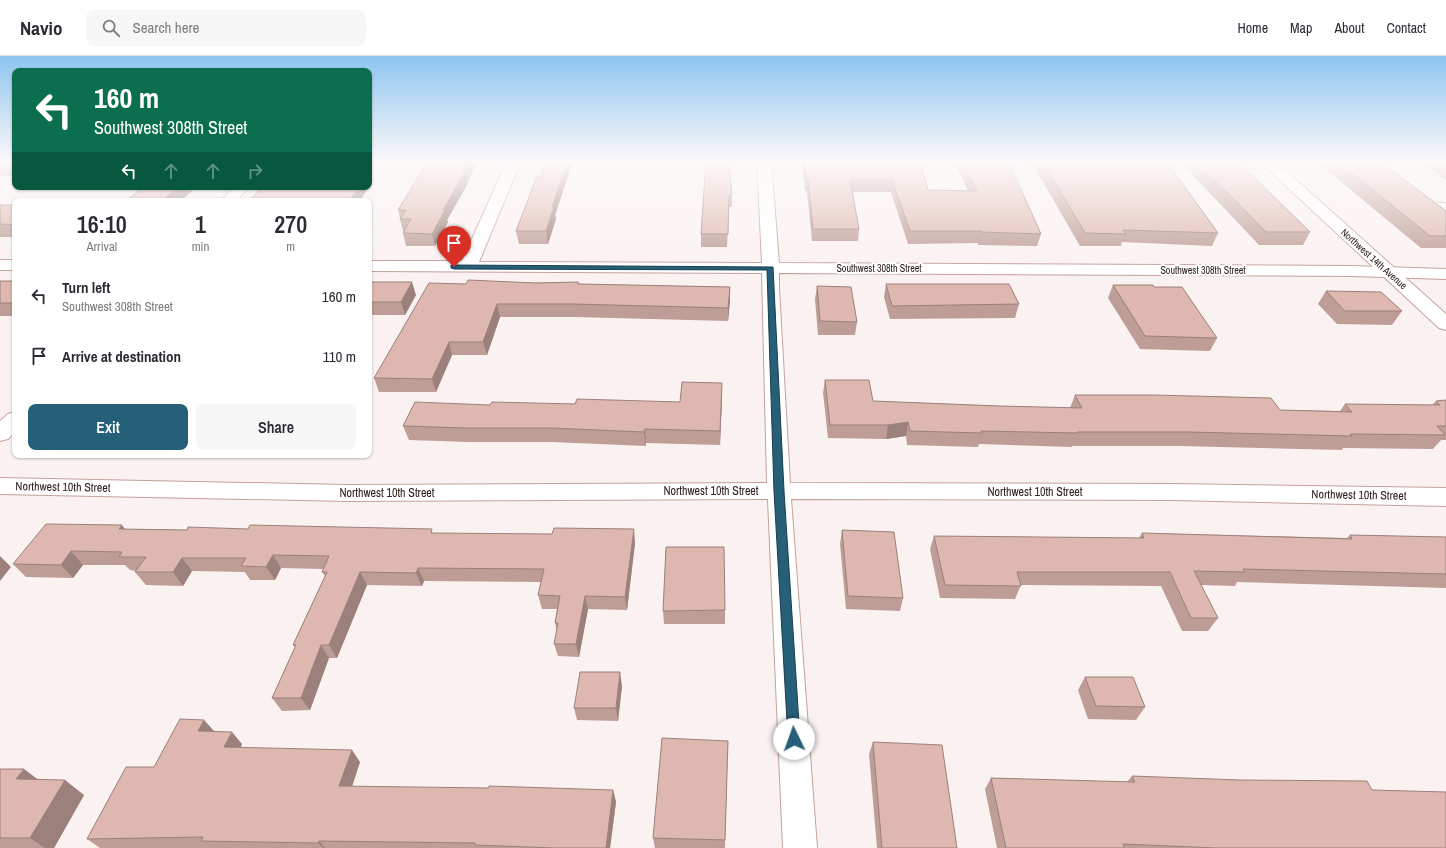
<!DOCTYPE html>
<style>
:root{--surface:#fff;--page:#f7f7f7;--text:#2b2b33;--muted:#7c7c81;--line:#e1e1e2;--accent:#265f78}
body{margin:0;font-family:"Archivo Narrow",sans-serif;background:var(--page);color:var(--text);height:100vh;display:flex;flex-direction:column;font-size:15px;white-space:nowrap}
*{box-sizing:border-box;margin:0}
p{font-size:13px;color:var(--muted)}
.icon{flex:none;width:22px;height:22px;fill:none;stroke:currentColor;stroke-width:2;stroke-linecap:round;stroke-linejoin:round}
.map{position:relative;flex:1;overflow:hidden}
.side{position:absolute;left:12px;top:142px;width:360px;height:260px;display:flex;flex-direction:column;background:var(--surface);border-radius:8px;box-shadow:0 1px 3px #0004}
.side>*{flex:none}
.guide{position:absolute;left:12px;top:12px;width:360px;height:122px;border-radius:8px;box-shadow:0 1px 3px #0004;background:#0b6e4f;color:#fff;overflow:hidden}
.pin{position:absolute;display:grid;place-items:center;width:34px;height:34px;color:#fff;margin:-41px -17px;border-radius:50% 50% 50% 0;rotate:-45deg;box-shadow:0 0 4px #0007}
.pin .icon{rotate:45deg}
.me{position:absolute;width:44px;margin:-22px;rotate:357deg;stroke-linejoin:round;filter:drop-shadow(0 0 3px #0008)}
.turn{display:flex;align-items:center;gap:14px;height:84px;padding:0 16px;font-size:18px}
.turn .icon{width:52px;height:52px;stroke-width:2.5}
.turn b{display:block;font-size:28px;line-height:34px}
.lanes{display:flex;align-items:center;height:38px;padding:0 16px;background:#0003;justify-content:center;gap:20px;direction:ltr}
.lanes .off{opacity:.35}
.eta{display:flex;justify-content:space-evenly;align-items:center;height:68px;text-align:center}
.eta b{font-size:24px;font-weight:600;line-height:28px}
.primary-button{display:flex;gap:8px;margin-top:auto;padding:8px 16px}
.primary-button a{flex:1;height:46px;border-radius:8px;background:var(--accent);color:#fff;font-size:16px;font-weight:600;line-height:46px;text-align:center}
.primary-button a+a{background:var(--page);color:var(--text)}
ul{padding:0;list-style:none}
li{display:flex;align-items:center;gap:12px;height:60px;padding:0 16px}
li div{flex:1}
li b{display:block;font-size:15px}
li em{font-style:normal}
header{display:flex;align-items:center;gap:24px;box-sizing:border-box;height:56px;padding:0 20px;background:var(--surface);border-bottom:1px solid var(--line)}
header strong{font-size:19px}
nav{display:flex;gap:22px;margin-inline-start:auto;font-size:14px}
.search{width:280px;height:36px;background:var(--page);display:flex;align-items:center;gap:10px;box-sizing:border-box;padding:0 14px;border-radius:8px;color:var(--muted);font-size:15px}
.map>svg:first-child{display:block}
</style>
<header>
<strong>Navio</strong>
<div class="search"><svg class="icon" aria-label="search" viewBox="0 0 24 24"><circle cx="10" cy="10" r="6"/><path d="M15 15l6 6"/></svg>Search here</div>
<nav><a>Home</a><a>Map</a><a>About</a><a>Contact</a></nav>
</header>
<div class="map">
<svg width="1446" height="792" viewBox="0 0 1446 792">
<rect width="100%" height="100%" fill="#faf2f1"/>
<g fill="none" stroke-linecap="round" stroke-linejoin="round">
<g stroke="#c6a09a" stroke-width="1">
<polygon id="lane" points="1446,147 1446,153 1436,153 1432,150 1436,147"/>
</g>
<g stroke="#c6a09a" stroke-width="2">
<g id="street">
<polygon points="507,105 521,105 479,206 762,207 757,105 771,105 779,207 1351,210 1446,213 1446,223 1351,220 779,217 779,232 790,427 1173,428 1446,432 1446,450 1173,444 791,443 817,792 783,792 768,443 347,445 0,438 0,422 347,429 767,427 762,217 369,215 369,205 462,205"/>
<polygon points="869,105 1072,105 1073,107 1071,110 1066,111 876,109 871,108"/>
<polygon points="1132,105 1274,105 1276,108 1274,111 1269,112 1138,111 1133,110 1131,107"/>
<polygon points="234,131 249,131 236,145 221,145"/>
<rect x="0" y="204" width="15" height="10"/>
<polygon points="15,356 15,376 8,383 0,385 0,365 8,358"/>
</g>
</g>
<g stroke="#c6a09a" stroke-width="2">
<polygon id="secondary" points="1259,105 1275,105 1446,258 1446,274 1439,272"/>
</g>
<use href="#lane" fill="#fff" fill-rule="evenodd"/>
<use href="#street" fill="#fff" fill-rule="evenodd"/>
<use href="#secondary" fill="#fff" fill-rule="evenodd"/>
</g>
<g fill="#be9d97">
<rect x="0" y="105" width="15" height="15"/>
<polygon points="428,105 478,105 467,127 467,129 447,164 448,166 435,190 406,190 403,177 404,175 403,175 400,163 400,162 398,154"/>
<polygon points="546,105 573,105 555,159 556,163 548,188 519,188 516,175 541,120"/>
<polygon points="706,105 732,139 732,151 729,151 727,191 701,191 701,178"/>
<polygon points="802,105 920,105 928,134 968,135 957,111 958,105 1008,105 1041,178 1037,190 978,189 978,187 908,188 891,136 852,136 859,173 858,185 812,185 807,135 805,135"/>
<polygon points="1037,105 1166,105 1218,177 1212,190 1122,186 1121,190 1080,190 1035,112"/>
<polygon points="1191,105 1237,105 1310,176 1303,189 1259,189 1187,113"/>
<polygon points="1316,105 1379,105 1446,155 1446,192 1421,192"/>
<polygon points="1422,105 1446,105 1446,124 1421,106"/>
<rect x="0" y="149" width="15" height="32"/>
<rect x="0" y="225" width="15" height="35"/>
<polygon points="369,226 416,239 405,259 369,259"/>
<polygon points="578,226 579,228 730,231 730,244 728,265 574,261 500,261 487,299 452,299 436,336 379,336 374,322 466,228"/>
<polygon points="886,228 1019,248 1015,262 890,263 884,241"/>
<polygon points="1113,229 1154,231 1217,282 1210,295 1140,293 1108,242"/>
<polygon points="817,230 857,266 855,279 818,279 815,243"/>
<polygon points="1326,235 1402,255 1392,269 1337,268 1318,248"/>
<polygon points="825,324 873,345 999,350 1070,352 1075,339 1280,354 1340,355 1345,348 1432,349 1436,345 1446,344 1446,384 1441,384 1433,393 1343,392 1342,394 1180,390 1072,390 1072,391 979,388 978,391 907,389 906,380 886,383 828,382 823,337"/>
<polygon points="722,340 720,389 646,387 646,390 552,386 469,386 409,384 403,370 490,349 680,346"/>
<polygon points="125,473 434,477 635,487 627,554 588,553 579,601 558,600 554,588 557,575 555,567 557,553 542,553 538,539 541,526 424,525 422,530 367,529 337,602 329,602 310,654 282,655 272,642 295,591 293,589 325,520 322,516 323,513 281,512 275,524 250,524 245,516 192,515 183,530 146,529 135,516 136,515 130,514 125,509 83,509 73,522 26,521 13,508"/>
<polygon points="842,474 903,542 900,555 846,553 840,488"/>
<polygon points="1142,477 1347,482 1350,479 1446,481 1446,532 1237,526 1235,530 1201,529 1218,562 1208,575 1182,575 1161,530 1021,529 1015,543 940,542 930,493 934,480 1139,482"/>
<polygon points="725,554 725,568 664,568 663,555"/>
<polygon points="1085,621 1145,651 1136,664 1088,663 1078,634"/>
<polygon points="622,630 618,665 577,664 574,652"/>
<polygon points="215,675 242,688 241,692 360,706 352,731 613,734 616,746 610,792 100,792 87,783"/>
<polygon points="728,685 725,792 655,792 653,782"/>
<polygon points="873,686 957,792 877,792 869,698"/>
<polygon points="0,713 39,724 84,739 54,792 0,792"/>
<polygon points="1132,720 1372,734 1446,792 997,792 985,733 991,722 1127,726"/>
</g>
<g fill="#9b807b">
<polygon points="469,105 478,105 467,127 467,129 447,164 448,166 435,190 432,178 443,154"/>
<polygon points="568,105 573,105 555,159 556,163 548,188 546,175 552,151"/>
<polygon points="15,107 15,112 13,108"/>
<polygon points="369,125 370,129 360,145 349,145 359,131 369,131"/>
<polygon points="177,131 196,131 181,145 162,145"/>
<polygon points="412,226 416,239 405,259 401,246"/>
<polygon points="730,231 730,244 728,265 728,252"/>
<polygon points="497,248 500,261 487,299 483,286"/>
<polygon points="449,286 452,299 436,336 432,323"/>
<polygon points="722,327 722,340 720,389 720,375"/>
<polygon points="908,366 906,380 886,383 888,369"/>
<polygon points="645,373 646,387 646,390 644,376"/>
<polygon points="122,469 132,483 119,473"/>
<polygon points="634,473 635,487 627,554 625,541"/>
<polygon points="71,495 83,509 73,522 61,509"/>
<polygon points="273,499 281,512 275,524 266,511"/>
<polygon points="0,500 11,511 0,525"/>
<polygon points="182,502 192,515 183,530 173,516"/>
<polygon points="418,512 424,525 422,530 416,517"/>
<polygon points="360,516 367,529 337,602 329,589"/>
<polygon points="585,540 588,553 579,601 576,588"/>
<polygon points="321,589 329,602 310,654 301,642"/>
<polygon points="620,616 622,630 618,665 616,652"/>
<polygon points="204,664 215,676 198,675"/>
<polygon points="232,676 242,688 235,704 224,691"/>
<polygon points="352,694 360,706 348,742 339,730"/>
<polygon points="24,713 44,728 16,723"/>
<polygon points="65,724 84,739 54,792 45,792 30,782"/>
<polygon points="613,734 616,746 610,792 606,792"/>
<polygon points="319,785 325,792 323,792 318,787"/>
</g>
<g fill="#ddb7b0" stroke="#9b807b">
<polygon points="0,105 15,105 15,107 13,108 0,108"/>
<polygon points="428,105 469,105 463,117 464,117 443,154 445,154 432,178 403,177 411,163 400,163 406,154 398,154"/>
<polygon points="546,105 568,105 552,151 554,151 546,175 516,175 537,120 541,120"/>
<polygon points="706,105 729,105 732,139 729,139 728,178 701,178"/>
<polygon points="804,105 920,105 928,134 977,135 962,105 1008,105 1041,178 981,176 981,175 910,175 892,124 850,124 859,173 813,173 808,123 806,123"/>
<polygon points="1042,105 1166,105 1218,177 1123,174 1126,178 1085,177"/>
<polygon points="1196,105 1237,105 1310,176 1266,176"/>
<polygon points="1337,105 1379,105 1446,155 1446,180 1430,180"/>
<polygon points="1441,105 1446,105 1446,109"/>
<polygon points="143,131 177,131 162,145 126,145"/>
<polygon points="262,131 359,131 349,145 249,145"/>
<polygon points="0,149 15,149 15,169 0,168"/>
<polygon points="468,224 536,227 578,226 578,228 730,231 728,252 572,248 497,248 483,286 449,286 432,323 374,322 429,227 466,228"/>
<rect x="0" y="225" width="15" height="22"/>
<polygon points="369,226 412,226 401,246 369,246"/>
<polygon points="886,228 1009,228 1019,248 892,250"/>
<polygon points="1113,229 1153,229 1154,231 1182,231 1217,282 1145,280"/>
<polygon points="817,230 851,231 857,266 820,265"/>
<polygon points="1326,235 1381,236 1402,255 1345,255"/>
<polygon points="825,324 869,324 873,345 999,350 1082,352 1075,339 1153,339 1271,342 1280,354 1352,356 1345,348 1440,349 1436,345 1446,344 1446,370 1437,370 1445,379 1350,378 1352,380 1188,376 1077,376 1077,377 981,375 982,377 910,375 908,366 888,369 830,369"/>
<polygon points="682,326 722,327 720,375 645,373 644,376 550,372 465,372 403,370 415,346 490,349 492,346 575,348 577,343 680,346"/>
<polygon points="46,468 122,469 119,473 187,474 188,471 248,473 250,469 432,473 431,477 552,478 554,472 634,473 625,541 585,540 576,588 554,588 558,567 555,567 560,540 538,539 544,513 418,512 416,517 360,516 329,589 321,589 301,642 272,642 296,589 293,589 327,516 322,516 329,500 273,499 266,511 241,510 246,502 182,502 173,516 135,516 146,501 119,501 122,496 71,495 61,509 13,508"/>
<polygon points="842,474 894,476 903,542 848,540"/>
<polygon points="1142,477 1352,483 1350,479 1446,481 1446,518 1243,513 1245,516 1194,515 1218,562 1191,562 1170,516 1017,516 1021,530 945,529 934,480 1144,482"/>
<polygon points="666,491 724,491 725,554 663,555"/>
<polygon points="580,616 620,616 616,652 574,652"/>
<polygon points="1085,621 1133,621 1145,651 1096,650"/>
<polygon points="180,663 204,664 198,675 232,676 224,691 352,694 339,730 489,732 489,730 613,734 606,792 556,792 475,789 475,787 319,785 318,787 201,785 203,781 87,783 126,711 154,711"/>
<polygon points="662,682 728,685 725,784 653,782"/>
<polygon points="873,686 942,689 957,792 882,792"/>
<polygon points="0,713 24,713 16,723 65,724 30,782 0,782"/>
<polygon points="1132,720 1240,724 1367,725 1372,734 1446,736 1446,792 1217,792 1123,788 1124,792 1006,792 991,722 1135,726"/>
</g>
<linearGradient id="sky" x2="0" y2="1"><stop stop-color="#8dc5f0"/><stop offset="0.49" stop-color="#fdf9f9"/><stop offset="1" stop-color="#fdf9f9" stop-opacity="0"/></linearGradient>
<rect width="1446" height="216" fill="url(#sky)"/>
<polygon fill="#265f78" stroke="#193e4e" points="451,209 773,211 784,435 800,683 798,687 794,689 789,687 788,683 774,435 767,214 454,213 451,212"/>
<g text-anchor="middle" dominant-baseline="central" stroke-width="4" stroke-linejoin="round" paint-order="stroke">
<g font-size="10" fill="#30221f" stroke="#fff">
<text transform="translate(1374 203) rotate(42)">Northwest 14th Avenue</text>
<text x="879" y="212">Southwest 308th Street</text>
<text x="1203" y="214">Southwest 308th Street</text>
</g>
<g font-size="12" fill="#30221f" stroke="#fff">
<text transform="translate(63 431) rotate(1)">Northwest 10th Street</text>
<text x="711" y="435">Northwest 10th Street</text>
<text x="1035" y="436">Northwest 10th Street</text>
<text x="387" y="437">Northwest 10th Street</text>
<text transform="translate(1359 439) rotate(1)">Northwest 10th Street</text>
</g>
</g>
</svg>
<div class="pin" style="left:454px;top:211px;background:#d93025"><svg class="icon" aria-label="arrive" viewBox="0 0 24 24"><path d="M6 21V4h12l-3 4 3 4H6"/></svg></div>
<svg class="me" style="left:794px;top:683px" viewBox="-20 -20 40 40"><circle r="19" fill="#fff"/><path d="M0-13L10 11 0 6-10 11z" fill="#265f78"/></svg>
<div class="guide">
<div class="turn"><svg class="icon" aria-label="left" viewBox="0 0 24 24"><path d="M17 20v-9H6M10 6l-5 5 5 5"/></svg><div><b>160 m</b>Southwest 308th Street</div></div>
<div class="lanes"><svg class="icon" aria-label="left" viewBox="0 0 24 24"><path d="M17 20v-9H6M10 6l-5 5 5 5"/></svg><svg class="icon off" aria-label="ahead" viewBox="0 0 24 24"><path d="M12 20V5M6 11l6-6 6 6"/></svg><svg class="icon off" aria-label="ahead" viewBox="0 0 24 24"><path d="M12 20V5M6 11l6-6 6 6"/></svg><svg class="icon off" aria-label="right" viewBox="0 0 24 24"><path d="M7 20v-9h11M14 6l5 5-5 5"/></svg></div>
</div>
<section class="side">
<div class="eta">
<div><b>16:10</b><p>Arrival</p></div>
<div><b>1</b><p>min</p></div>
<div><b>270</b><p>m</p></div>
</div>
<ul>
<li><svg class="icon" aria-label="left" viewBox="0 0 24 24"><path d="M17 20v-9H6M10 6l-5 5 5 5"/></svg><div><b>Turn left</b><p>Southwest 308th Street</p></div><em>160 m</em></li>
<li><svg class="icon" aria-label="arrive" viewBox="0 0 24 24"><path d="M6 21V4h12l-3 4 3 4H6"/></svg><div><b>Arrive at destination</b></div><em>110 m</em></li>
</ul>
<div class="primary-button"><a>Exit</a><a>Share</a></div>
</section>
</div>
